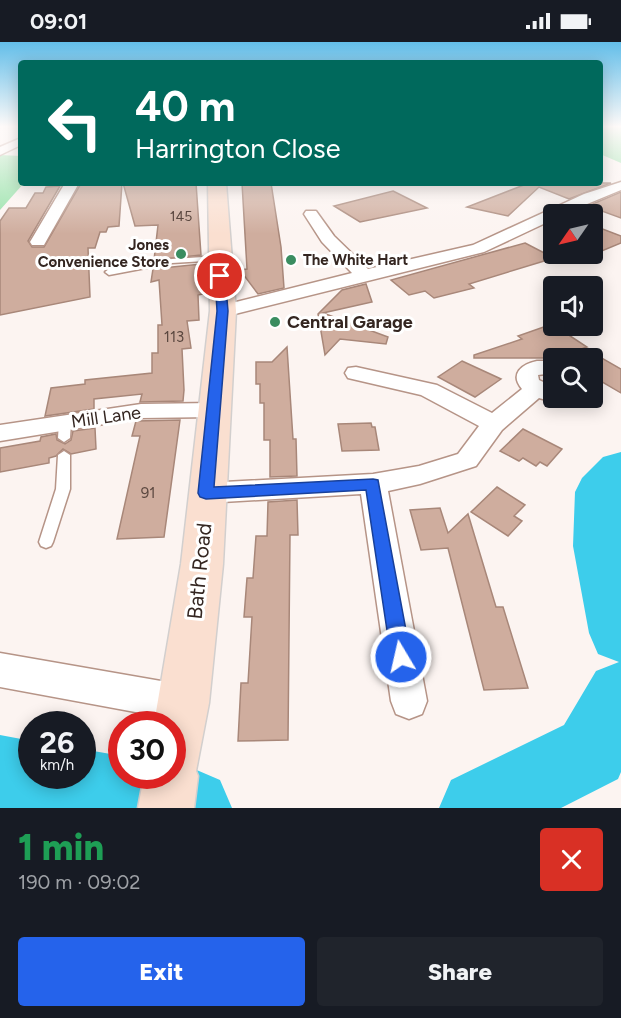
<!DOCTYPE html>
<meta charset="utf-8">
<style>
:root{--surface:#171b24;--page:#20242c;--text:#f1f3f6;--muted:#9ea1a6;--accent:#2563eb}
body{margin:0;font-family:Figtree,sans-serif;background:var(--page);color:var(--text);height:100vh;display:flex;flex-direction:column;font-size:22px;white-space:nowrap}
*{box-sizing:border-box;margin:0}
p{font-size:20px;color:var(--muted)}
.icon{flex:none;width:33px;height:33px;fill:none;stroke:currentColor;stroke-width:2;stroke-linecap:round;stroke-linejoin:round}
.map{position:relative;height:766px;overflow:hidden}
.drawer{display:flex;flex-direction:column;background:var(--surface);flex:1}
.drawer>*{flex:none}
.top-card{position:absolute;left:18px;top:18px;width:585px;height:126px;border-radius:6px;box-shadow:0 3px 15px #0003;background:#00695c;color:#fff;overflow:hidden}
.needle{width:39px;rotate:236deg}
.tools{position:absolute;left:543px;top:162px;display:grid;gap:12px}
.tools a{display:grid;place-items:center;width:60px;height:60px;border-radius:6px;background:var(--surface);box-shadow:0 3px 15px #0003;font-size:30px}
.speed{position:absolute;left:18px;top:669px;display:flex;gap:12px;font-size:30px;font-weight:700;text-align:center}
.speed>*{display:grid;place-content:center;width:78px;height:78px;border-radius:50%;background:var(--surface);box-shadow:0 3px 15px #0003;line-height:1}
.speed small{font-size:15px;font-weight:400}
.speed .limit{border:9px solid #d22;background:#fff;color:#111}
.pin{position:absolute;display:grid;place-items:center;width:51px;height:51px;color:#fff;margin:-26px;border:3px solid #fff;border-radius:50%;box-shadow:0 2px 6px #0007}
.me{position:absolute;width:66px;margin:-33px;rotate:351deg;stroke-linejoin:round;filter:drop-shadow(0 0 4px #0008)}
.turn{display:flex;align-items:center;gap:21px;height:126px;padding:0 18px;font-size:27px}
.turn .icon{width:78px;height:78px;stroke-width:2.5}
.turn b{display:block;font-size:42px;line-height:51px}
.round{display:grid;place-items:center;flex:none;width:63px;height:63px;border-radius:6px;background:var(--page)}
.overview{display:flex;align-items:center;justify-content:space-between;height:102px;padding:0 18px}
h1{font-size:36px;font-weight:800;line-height:45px;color:#1e9e55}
.cta{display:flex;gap:12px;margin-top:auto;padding:12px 18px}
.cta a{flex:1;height:69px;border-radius:6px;background:var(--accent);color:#fff;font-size:24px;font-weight:800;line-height:69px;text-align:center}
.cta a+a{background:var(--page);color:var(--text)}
.status{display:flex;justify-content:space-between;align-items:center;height:42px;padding:0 30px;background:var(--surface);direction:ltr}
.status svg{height:16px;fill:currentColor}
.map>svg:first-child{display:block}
</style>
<div class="status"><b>09:01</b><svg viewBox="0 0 49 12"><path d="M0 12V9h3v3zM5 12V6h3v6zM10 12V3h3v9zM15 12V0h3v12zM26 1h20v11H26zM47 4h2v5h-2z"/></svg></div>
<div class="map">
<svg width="621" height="766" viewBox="0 0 621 766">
<rect width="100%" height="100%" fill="#fcf4f1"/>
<g fill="#91e1a5">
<polygon points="600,84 621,84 621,121 600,112"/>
<polygon points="0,113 21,114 21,141 24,141 0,168"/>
</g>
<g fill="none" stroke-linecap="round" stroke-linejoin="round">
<g fill="#3dcdeb" fill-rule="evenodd">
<polygon points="621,410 621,730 618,737 561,766 439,766 451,738 564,683 596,629 619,620 598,612 589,591 573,504 575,450 582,436 603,415"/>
<polygon points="0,693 32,699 32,734 82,734 82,707 122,714 122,734 172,734 172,723 192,726 220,738 232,766 0,766"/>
</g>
</g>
<g fill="#cfad9e" stroke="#a88779" stroke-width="1.5">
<polygon points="122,141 119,184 108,185 106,190 100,190 95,206 88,206 90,255 0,273 0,179 9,166 26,166 35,151 43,151 46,145 60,144 28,199 32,205 44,205 80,143"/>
<polygon points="123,141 196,141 201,213 154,218 158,183 135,184"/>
<polygon points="242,141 271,141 281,205 284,246 258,252 240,228 247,227"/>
<polygon points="529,141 611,141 569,157 539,145 508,174 467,165"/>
<polygon points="393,149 427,166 360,180 334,164"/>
<polygon points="621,150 621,176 588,164"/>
<polygon points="592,183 621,194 621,201 592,213"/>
<polygon points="525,201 554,216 469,242 474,246 434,256 425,249 409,253 391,238"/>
<polygon points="201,222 203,252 198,253 199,278 187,279 191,306 182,307 184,348 183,359 140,360 142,352 94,357 94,367 45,374 51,346 85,342 85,338 152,331 152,311 158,311 158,283 162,283 159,238 151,240 153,227"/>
<polygon points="366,242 372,260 323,271 388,295 386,302 340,297 325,313 318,272 342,248"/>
<polygon points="552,282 587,305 584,306 621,327 621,351 592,334 592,316 474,316 474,313 522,297 518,294"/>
<polygon points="287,305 293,397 296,397 297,434 270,435 270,398 264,398 264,361 260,361 260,342 256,342 256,320 272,320"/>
<polygon points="462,319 501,337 475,355 438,335"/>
<polygon points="180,378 164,495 117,497 140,394 132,394 136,379"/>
<polygon points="371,381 372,385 375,385 379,408 342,409 338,382"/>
<polygon points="95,386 96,407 71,412 63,407 56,414 49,416 49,421 0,430 0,406 40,399 41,395 56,392 57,398 65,402 71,398 73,389"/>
<polygon points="523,387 562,407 547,424 540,420 536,424 523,416 519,419 500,409"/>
<polygon points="497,445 525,463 514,474 522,479 508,494 471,470"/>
<polygon points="297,458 298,493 290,493 288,698 238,699 241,641 248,641 252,575 244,575 247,536 253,536 256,494 267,494 268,460"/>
<polygon points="440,466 448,491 468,472 496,565 503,565 528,646 484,648 448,506 421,508 410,468"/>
</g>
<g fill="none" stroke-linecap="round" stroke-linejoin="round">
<g stroke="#b69487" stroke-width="3">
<g id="service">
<polygon points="219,214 222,214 222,218 172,221 109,233 105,230 109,227 172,217"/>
<polygon points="65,377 71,381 70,396 64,400 58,396 59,381"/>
<polygon points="64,409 70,413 70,447 53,500 51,504 46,506 41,504 39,500 56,447 58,413"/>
</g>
</g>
<g stroke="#b69487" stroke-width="3">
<g id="minor">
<polygon points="21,96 21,103 0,113 0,105"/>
<polygon points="621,140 621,148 563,172 554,172 554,177 484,210 223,275 216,273 214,269 216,265 352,231 322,200 304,172 306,169 316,169 334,194 368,227 473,203 584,152"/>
<polygon points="65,141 79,141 44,203 32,203 30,200"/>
<path d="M537,319H554V331L538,333L539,338L554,345V356H564L562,358L554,360L539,356L502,388L476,424L420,442L388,449L427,659L422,672L409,677L396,672L391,659L361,452L206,461L196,458L192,451L196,444L206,441L373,432L419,424L458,412L479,384L421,353L348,336L345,331L348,326L356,325L437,343L492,371L522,347C509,332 522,322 537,319Z"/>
<polygon points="213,361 221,363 225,368 221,373 213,375 141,376 0,399 0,383 141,362"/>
<polygon points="0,611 184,643 197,648 202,661 197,674 184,679 0,645"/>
</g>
</g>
<g stroke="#d2cfce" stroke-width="3">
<polygon id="primary" points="208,141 226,141 236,269 223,522 209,661 196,729 198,734 194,766 138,766 144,734 172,734 172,682 154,682 181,522 210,269"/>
</g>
<use href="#service" fill="#fff" fill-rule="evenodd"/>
<use href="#minor" fill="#fff" fill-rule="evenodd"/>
<use href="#primary" fill="#fadfd0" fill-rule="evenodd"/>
</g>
<linearGradient id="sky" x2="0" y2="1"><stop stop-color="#63bee9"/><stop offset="0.44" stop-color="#fefaf9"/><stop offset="1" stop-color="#fefaf9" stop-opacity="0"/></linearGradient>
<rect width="621" height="192" fill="url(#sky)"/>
<polygon fill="#2563eb" stroke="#184099" stroke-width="1.5" points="220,231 225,234 228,269 214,445 373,437 378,438 411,615 408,622 401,625 394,622 391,615 366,448 206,457 200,455 198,451 217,269 215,234"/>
<g fill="#3a8d60" stroke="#fff" stroke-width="2">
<circle cx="181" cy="212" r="6"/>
<circle cx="291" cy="218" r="6"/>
<circle cx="275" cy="280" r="6"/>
</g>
<g text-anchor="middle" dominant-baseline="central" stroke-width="6" stroke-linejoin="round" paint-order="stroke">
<g font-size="14" fill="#5b4840">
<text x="181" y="174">145</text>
</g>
<g font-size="15" font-weight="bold" fill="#342621" stroke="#fff" text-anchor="end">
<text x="169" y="203">Jones<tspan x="169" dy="17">Convenience Store</tspan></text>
<text x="303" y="218" text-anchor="start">The White Hart</text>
</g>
<g font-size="15" fill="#5b4840">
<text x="174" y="295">113</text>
<text x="148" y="451">91</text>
</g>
<g font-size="18" font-weight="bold" fill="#342621" stroke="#fff" text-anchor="start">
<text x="287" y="280">Central Garage</text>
</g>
<g font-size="18" fill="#342621" stroke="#fff">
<text transform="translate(106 375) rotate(-8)">Mill Lane</text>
</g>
<g font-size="21" fill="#342621" stroke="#fff">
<text transform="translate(199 529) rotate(-84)">Bath Road</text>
</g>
</g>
</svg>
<div class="tools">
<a><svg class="needle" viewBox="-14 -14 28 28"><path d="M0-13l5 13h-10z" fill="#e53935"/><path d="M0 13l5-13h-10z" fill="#9ea1a6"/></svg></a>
<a><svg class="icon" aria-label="sound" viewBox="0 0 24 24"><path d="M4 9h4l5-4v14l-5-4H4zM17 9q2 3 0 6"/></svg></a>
<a><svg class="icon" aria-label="search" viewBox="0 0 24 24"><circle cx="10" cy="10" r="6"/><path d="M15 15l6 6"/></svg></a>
</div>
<div class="speed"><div>26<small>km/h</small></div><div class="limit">30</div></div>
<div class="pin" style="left:220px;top:234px;background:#d93025"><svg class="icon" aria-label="arrive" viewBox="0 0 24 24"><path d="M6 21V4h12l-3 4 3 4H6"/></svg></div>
<svg class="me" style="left:401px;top:615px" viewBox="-20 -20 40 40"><circle r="17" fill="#2563eb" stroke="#fff" stroke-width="3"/><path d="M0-11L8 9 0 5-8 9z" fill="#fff"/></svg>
<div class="top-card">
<div class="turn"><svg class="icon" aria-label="left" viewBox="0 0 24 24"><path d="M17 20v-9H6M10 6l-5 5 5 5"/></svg><div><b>40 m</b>Harrington Close</div></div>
</div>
</div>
<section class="drawer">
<div class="overview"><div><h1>1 min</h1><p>190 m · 09:02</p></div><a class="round" style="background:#d93025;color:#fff"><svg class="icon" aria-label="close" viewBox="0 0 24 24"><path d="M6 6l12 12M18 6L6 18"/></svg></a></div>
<div class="cta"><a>Exit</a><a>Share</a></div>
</section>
